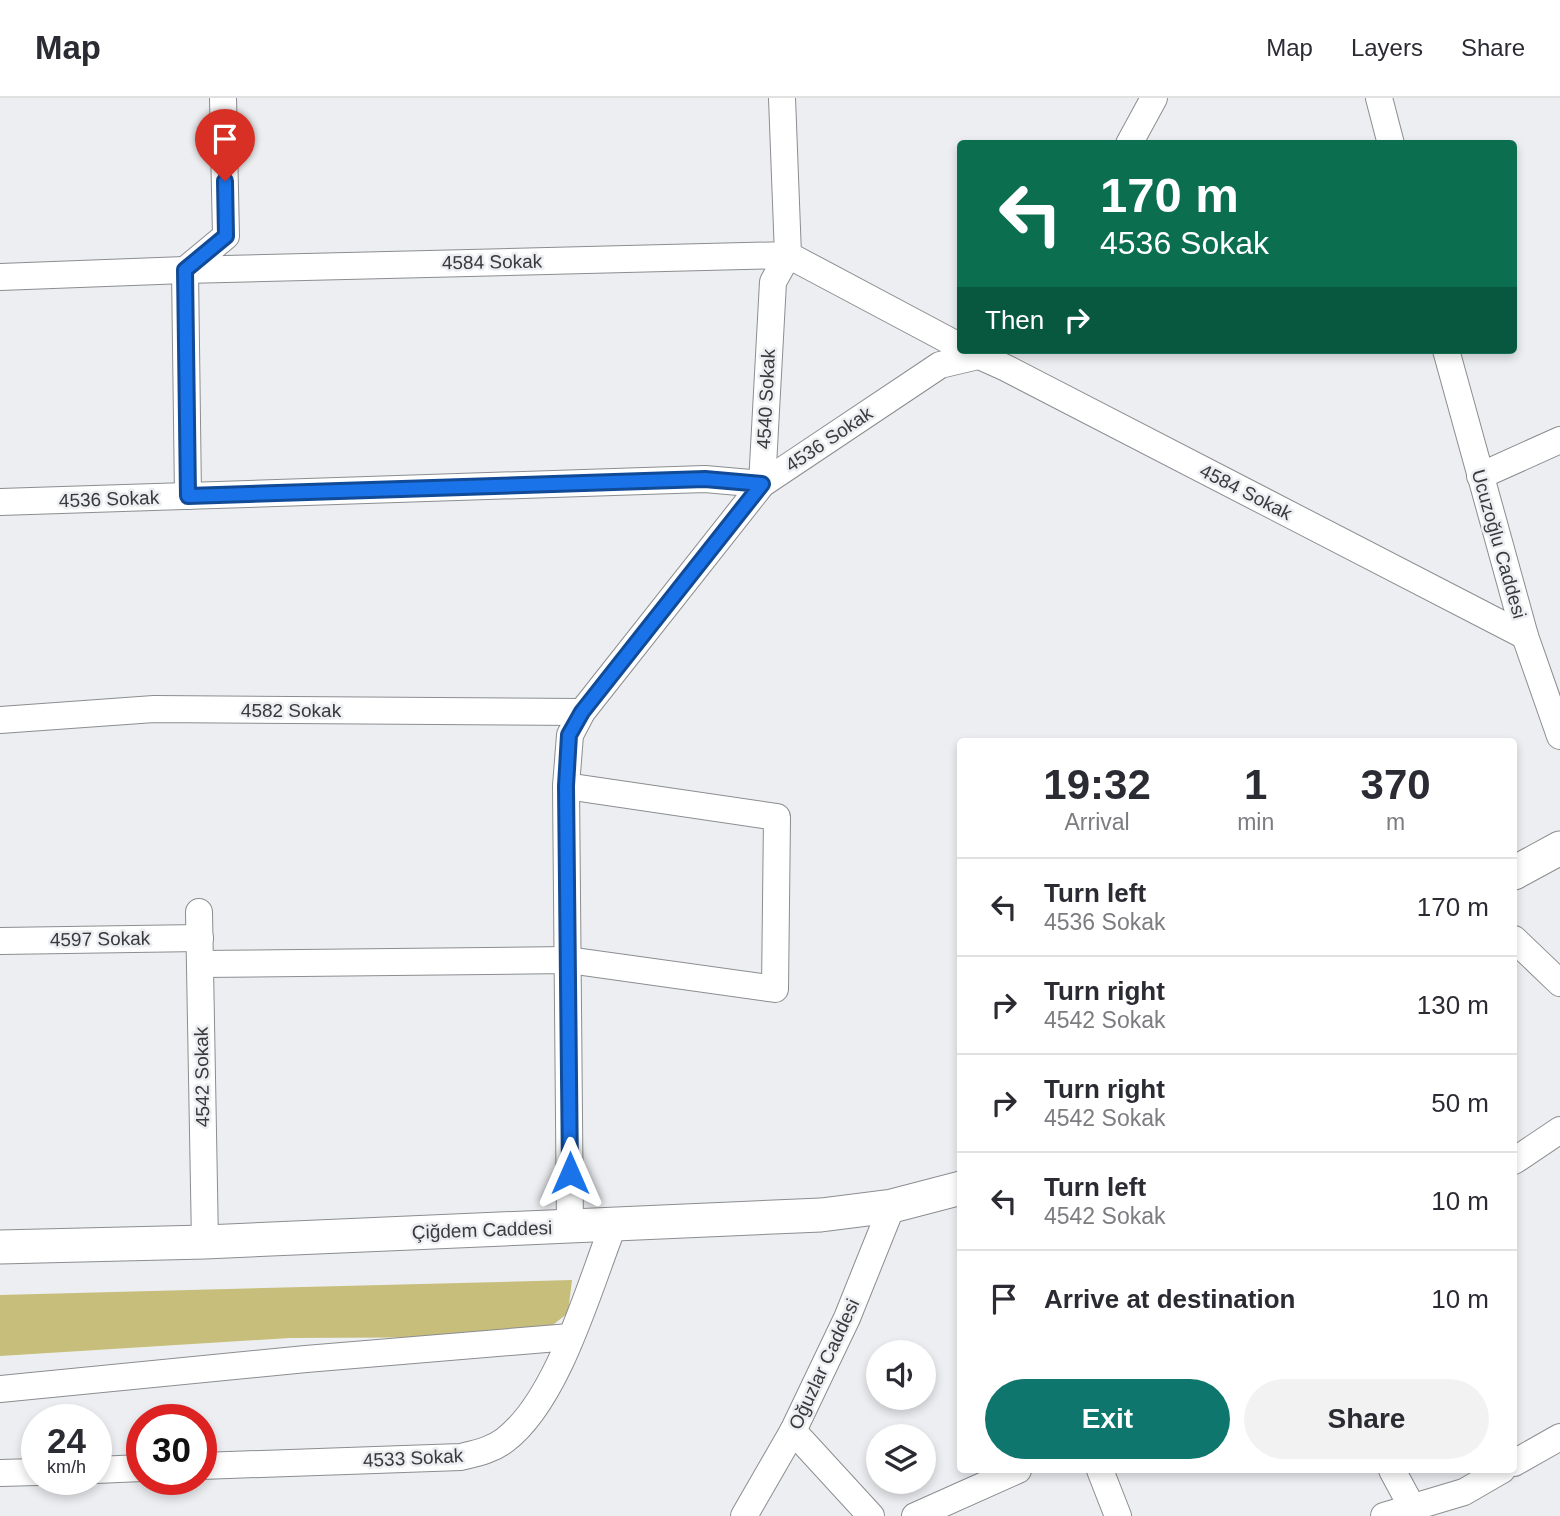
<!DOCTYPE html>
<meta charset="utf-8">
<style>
:root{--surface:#fff;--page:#f2f2f3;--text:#2b2b33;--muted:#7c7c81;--line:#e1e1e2;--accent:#0f766e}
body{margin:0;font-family:Helvetica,sans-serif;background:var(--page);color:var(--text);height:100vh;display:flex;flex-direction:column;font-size:26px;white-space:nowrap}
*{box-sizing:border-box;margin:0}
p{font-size:23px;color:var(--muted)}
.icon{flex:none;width:38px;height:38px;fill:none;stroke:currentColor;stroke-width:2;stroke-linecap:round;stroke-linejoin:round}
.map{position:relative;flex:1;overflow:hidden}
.details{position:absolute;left:957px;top:640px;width:560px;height:735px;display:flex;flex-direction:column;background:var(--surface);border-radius:7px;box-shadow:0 4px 10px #0003}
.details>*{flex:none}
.top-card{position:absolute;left:957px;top:42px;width:560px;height:214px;border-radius:7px;box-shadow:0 4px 10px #0003;background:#0b6e4f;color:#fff;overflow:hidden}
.buttons{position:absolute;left:866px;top:1242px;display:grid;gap:14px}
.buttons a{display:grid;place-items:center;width:70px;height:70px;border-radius:50%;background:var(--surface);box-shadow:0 4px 10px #0003;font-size:35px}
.speed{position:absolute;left:21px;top:1306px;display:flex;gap:14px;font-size:35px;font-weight:700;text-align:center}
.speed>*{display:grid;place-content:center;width:91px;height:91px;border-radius:50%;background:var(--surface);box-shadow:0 4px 10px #0003;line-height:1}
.speed small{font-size:18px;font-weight:400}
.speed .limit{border:10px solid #d22;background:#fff;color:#111}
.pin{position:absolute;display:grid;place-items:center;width:60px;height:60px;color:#fff;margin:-72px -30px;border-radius:50% 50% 50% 0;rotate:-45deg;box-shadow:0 0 7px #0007}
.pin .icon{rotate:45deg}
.me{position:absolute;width:77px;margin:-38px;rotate:0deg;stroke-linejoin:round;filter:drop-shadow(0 0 5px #0008)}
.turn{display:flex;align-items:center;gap:24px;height:147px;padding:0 28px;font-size:32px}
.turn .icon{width:91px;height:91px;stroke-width:2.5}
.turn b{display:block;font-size:49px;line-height:60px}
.then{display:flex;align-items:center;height:66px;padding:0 28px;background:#0003;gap:14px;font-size:26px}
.eta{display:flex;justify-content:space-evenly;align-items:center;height:119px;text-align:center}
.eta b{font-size:42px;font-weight:700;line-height:49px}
.primary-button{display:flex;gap:14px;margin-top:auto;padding:14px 28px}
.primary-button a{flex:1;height:80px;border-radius:42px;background:var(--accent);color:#fff;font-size:28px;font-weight:700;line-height:80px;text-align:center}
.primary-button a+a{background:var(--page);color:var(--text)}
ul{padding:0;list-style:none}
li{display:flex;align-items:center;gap:21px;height:98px;padding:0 28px;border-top:2px solid var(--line)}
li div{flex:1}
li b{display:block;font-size:26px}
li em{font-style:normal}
header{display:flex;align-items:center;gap:42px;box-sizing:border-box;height:98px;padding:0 35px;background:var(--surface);border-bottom:2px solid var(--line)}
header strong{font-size:33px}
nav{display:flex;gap:38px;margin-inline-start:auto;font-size:24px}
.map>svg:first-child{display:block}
</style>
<header>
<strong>Map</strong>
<nav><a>Map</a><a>Layers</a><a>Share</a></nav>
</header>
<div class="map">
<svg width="1560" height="1418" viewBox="0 0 1560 1418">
<rect width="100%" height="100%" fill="#eceef1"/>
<polygon fill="#c7be7b" points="572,1182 568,1215 544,1234 491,1239 290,1240 0,1258 0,1197"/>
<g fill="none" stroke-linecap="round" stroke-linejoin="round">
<g stroke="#8b8d90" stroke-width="28">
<g id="minor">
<polyline points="1379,0 1391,46"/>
<polyline points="1129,46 1154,0"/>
<polyline points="0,179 185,172 788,157 961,249"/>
<polyline points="966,252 1006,270 1525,538"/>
<polyline points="1446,252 1525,538 1560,638"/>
<polyline points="1480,378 1560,342"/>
<polyline points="188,398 185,172 226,138 223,0"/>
<polyline points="0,404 705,381 762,386 940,267 978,258"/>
<polyline points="0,622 154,611 582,614"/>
<polyline points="199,814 205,1144"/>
<polyline points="1514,841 1560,885"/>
<polyline points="0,843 200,840"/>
<polyline points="200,866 568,862 775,891 777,719 566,688"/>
<polyline points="1514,1063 1560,1032"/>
<polyline points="570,1129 566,688 570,637 582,614 762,386 773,184 788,157 782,0"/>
<polyline points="0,1291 306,1261 570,1239"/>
<polyline points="793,1333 871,1418"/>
<polyline points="1514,1365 1560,1339"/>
<path d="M201,1368L461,1359C477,1355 492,1352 505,1342C558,1302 589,1189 613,1128"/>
<polyline points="96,1372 142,1370"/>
<polyline points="1100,1372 1118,1418"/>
<polyline points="1392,1372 1412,1409"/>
<polyline points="0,1375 37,1374"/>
<polyline points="744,1418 793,1333 847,1220 892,1108"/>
<polyline points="915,1418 1018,1372"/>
<polyline points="1384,1418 1464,1394 1502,1372"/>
</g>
</g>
<g stroke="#8b8d90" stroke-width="35">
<g id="tertiary">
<polyline points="1514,775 1560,750"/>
<polyline points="0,1149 205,1144 821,1117 892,1108 961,1090"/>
</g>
</g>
<use href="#minor" stroke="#fff" stroke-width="26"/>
<use href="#tertiary" stroke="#fff" stroke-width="33"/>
</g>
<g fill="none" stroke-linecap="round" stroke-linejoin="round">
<g stroke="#114b97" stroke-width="18">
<polyline id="route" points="225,83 226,138 185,172 188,398 705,381 762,386 582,614 569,637 566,688 570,1075"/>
</g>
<use href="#route" stroke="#1a73e8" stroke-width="12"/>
</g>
<g text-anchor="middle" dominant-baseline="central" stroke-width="5" stroke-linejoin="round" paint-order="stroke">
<g font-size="19" fill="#393a3b" stroke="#eceef1">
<text transform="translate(492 164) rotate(-1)">4584 Sokak</text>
<text transform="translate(766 301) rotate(-87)">4540 Sokak</text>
<text transform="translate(829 341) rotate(-34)">4536 Sokak</text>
<text transform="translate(1246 394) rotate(27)">4584 Sokak</text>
<text transform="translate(109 401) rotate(-2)">4536 Sokak</text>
<text transform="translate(1499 446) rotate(74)">Ucuzoğlu Caddesi</text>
<text x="291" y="612">4582 Sokak</text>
<text transform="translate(100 841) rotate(-1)">4597 Sokak</text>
<text transform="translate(202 979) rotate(-91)">4542 Sokak</text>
<text transform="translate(482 1132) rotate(-2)">Çiğdem Caddesi</text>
<text transform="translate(824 1266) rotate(-65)">Oğuzlar Caddesi</text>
<text transform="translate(413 1360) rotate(-3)">4533 Sokak</text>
</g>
</g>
</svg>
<div class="buttons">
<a><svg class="icon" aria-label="sound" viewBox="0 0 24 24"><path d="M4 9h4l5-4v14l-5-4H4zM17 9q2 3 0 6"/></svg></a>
<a><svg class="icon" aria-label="layers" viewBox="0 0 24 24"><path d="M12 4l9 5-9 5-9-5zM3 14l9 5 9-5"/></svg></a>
</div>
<div class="speed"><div>24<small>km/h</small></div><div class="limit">30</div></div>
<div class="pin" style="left:225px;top:83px;background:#d93025"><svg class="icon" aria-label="arrive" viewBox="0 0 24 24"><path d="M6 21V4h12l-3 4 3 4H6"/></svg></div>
<svg class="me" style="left:570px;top:1075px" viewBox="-20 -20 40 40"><path d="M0-17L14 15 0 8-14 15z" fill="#1a73e8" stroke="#fff" stroke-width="4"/></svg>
<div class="top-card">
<div class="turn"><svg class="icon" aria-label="left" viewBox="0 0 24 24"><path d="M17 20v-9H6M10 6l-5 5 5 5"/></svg><div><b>170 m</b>4536 Sokak</div></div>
<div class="then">Then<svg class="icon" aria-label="right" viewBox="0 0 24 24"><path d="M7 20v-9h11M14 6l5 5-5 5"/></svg></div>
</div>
<section class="details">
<div class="eta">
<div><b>19:32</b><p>Arrival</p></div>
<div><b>1</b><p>min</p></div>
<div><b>370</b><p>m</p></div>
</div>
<ul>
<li><svg class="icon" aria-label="left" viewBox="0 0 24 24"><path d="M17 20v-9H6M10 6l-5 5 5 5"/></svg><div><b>Turn left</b><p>4536 Sokak</p></div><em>170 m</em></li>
<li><svg class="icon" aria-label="right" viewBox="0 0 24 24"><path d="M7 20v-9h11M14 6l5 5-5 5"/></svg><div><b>Turn right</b><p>4542 Sokak</p></div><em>130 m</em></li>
<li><svg class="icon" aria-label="right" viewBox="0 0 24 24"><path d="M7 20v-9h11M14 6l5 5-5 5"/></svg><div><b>Turn right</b><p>4542 Sokak</p></div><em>50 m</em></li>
<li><svg class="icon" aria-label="left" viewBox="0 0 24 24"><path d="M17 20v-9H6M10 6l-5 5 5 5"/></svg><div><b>Turn left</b><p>4542 Sokak</p></div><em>10 m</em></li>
<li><svg class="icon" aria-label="arrive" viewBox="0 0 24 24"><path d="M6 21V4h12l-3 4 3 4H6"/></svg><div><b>Arrive at destination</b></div><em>10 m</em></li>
</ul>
<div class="primary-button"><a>Exit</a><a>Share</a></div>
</section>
</div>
